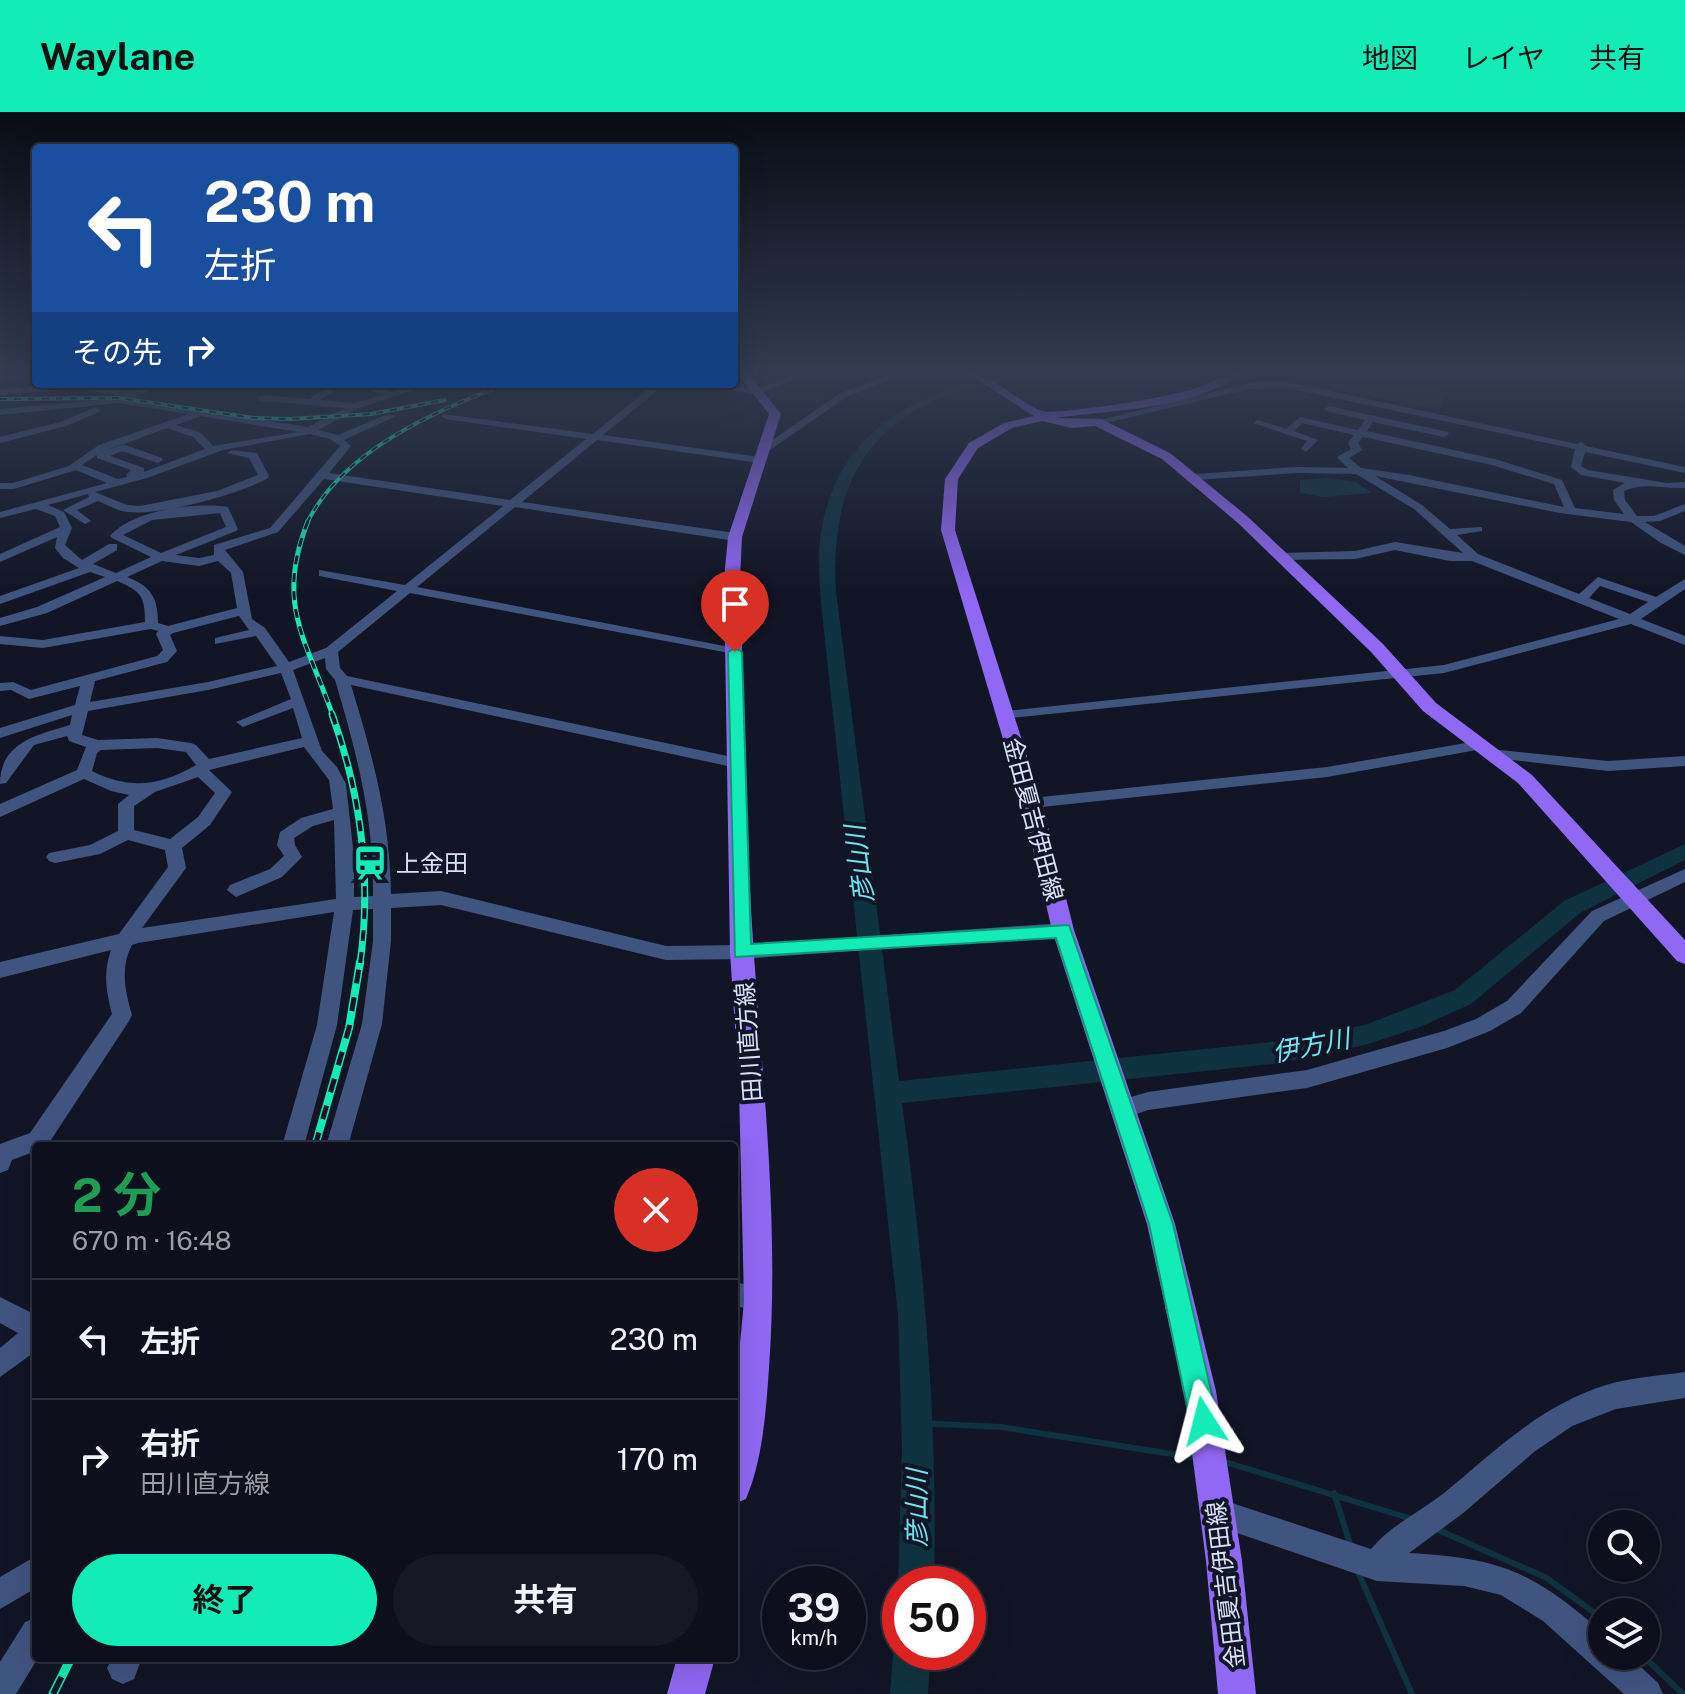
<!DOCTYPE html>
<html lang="ja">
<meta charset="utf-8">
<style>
:root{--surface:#0d101c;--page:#161925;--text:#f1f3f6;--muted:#9a9da3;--line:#2d303b;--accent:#14ecb7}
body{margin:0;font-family:"Public Sans","Noto Sans JP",sans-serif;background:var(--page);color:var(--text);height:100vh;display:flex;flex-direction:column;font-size:30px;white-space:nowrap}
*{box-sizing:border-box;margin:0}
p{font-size:26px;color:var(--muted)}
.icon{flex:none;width:44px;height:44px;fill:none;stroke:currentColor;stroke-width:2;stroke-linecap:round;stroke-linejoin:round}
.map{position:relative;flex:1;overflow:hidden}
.sheet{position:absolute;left:32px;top:1030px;width:706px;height:520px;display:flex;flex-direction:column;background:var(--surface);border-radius:8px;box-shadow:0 8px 32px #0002,0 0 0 2px var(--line)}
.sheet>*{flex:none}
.banner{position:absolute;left:32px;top:32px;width:706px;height:244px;border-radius:8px;box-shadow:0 8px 32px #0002,0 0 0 2px var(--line);background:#1a4fa0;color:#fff;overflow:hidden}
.buttons{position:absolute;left:1588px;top:1398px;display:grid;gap:16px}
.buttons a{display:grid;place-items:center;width:72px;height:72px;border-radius:50%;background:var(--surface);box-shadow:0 8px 32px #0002,0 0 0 2px var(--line);font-size:40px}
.speed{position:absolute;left:762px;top:1454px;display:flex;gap:16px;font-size:40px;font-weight:700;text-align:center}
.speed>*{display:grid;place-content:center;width:104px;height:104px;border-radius:50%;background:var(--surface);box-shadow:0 8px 32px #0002,0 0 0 2px var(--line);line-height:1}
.speed small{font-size:20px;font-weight:400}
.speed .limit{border:12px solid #d22;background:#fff;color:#111}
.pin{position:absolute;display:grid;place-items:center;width:68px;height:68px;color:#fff;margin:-82px -34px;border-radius:50% 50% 50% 0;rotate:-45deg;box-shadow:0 0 8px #0007}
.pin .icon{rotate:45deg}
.me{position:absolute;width:88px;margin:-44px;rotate:351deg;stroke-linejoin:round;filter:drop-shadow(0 0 6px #0008)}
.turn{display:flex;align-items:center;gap:28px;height:168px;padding:0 40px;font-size:36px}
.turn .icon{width:104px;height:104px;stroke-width:2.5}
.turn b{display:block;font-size:56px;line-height:68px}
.then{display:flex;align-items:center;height:76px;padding:0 40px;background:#0003;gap:16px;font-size:30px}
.round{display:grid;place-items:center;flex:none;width:84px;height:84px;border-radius:42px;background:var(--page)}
.headline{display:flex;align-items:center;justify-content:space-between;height:136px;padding:0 40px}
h1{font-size:48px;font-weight:700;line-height:60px;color:#1e9e55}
.action{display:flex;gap:16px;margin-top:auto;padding:16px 40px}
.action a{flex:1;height:92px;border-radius:48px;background:var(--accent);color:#111;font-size:32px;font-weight:700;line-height:92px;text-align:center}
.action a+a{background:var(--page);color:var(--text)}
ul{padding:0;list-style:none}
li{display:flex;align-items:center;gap:24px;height:120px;padding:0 40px;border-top:2px solid var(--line)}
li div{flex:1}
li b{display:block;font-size:30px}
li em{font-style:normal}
header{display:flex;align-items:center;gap:48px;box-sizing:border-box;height:112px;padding:0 40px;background:var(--accent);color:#111}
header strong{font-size:38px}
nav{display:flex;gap:44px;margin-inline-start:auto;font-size:28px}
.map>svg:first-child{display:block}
</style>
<header>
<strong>Waylane</strong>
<nav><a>地図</a><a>レイヤ</a><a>共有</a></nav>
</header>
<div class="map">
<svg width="1685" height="1582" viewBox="0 0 1685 1582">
<rect width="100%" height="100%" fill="#111525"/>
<polygon fill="#152e25" points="1336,261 1447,261 1437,278 1449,281 1438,298 1343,279 1332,273"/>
<polygon fill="#0f3240" points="1328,366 1356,370 1371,381 1323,385 1300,381 1300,368"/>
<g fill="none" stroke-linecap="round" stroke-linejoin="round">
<g stroke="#0f3240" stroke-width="6">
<polyline points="918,1311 1001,1315 1197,1346"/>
<polyline points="1222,1349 1412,1407"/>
<polyline points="1334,1381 1350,1432"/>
<polyline points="1438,1418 1545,1465 1602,1506"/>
<polyline points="1358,1460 1412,1582"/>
<polyline points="1643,1544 1683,1582"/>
</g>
<g fill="#0f3240" fill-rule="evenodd">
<path d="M1053,261C1034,273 999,268 976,274C866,305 830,372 836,480L899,969L1281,929L1365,913L1455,878L1564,789L1685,732V748L1580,801L1471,892L1420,915L1365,933L1281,951L902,991C924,1152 938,1310 934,1472H900V1477L898,1472L902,1337L898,1202L823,510C819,472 815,431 827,394C856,296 961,261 1053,261Z"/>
<polygon points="900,1526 900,1540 931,1540 928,1582 890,1582 893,1540"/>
</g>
<g fill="#405480" fill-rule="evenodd">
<polygon points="798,261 810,261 758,282 689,272 757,276"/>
<polygon points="892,261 904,261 845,286 767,340 758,338 839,282"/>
<polygon points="1657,261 1685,262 1685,268"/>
<path d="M1283,269L1577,332L1581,330L1586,334L1685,355V361L1585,340L1581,354L1588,358L1667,371L1685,370V376C1663,377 1644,370 1624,379L1625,388L1637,404H1654L1685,392V399L1660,409L1645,410L1685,434V443L1661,431L1631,410L1560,401L1375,364L1422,393L1450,417L1482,415V419L1457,423L1478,442L1579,482L1598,465L1656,485L1685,467V477L1641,507L1685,524V533L1631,512L1444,561L1002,607L1000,604L1007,599L1444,553L1619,507L1472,449H1450L1395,438L1355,447L1276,448V442L1280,441L1355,439L1395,430L1463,441L1414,397L1356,362L1297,361L1195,368L1190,365L1195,362L1297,355L1348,356L1337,345L1351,337L1348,331L1354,323L1302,311L1294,319L1318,328L1306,340L1301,337L1307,329L1253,311L1258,308L1286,317L1300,305L1358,318L1365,308L1326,299L1324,297L1329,294L1448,320L1449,322L1444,325L1373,310L1367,319L1495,347L1562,368L1575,396L1624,402L1614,388L1613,378L1625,371L1581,363L1571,355L1575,337L1283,275L1250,277L1097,313L1092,310L1250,271ZM1363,325L1492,353L1554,372L1564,395L1409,363L1361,356L1349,346L1362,338L1358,331ZM1600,474L1648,490L1630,502L1589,486Z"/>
<path d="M84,272L132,280L153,272H166L129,287L308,315L345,296L262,289L257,286L262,283L309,287L334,272H345L320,288L355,291L383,283L362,275L361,272H374L392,280L418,272H432L359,296L318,318L338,323L388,302L396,304L344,328L351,334L329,361L510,388L586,327L446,307L441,304L443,302L593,322L654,272H665L603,323L760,345L765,348L760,351L597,328L522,390L735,421L741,425L735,429L515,395L417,475L735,536L740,537V543L410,481L338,540L340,556L347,564L737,646L745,651L737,656L351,573C373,645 390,707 391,782L441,779L666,834L742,833L1063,811L1070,813L1072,818L1070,823L742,847L666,848L441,793L391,796V829L382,912L348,1034H326L362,912L373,829V797L353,798L337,913L304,1034H282L317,913L334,800L138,831L132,833C120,856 125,879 132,903L129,909L47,1034H36V1039L12,1048L8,1058L0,1061V1032L30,1021L112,902C106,879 103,861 111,838L0,866V850L119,822L168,755L165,738L128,728L100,742L55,751L49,749L46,745L49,741L90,733L118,719V692L129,683L111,679L84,667L0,705V692L77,658L86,635L69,629L67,624L34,633L6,671L0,672C0,630 37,623 70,613L72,603L0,626V616L75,593L80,574L29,587L11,578L0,579V571L13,570L31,578L157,544L163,538L156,522L158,519L151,517L43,536L0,532V524L43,528L145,510C145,484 141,479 117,469L47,501L0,514V506L37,495L105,465L90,460L0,492V484L79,456L63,446L55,436L57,425L0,450V442L60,415L55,404L36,397L0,406V400L107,371L76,358L14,377H0V371H13L69,354L99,333L189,302L119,291L0,303V297L112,287L122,284L79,277L0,283V277ZM201,304L299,320L213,334L201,321L176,313ZM167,316L193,325L205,337L144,360V356L110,344L122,339L158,351L163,348L162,346L122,332L102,340ZM310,322L330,327L340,334L270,416L214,433V443L199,446L176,443L236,419L238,417L228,395C195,390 132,398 110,424L112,426L151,445L116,461L93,452L117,438V432H109L82,448L65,433L72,416L64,400L48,393L88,382L89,385L63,398L85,412L91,409L77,398L98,389C108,393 117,399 128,400C159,404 241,382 268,366L269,364L257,341L232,338L227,341L249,346L258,363L217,379L140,394L127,393L95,380L147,366L223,338ZM97,343V346L131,358L126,363L127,365L118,367L82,353ZM324,367L503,394L405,473L319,458V464L397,479L326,536L289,550L265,516L252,507L243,460L225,438L278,420ZM220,401L226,415L161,441L123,423L152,408ZM162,449L199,454L218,449L231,461L237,496L168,514L158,511C158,486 151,474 127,465ZM239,504L249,518L215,526V532L256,524L277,554L208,570L90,590L95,569L167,550L177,539L170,523L173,521ZM325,546L326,557L335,568C357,642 374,706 373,784L354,785V745L346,672L337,655L322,639L293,558ZM281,561L291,587L236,610L243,615L293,596L302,626L209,647L196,633L191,631L157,626L98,628L82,623L88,599L208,578ZM304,635L329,668L333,697L301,706L280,720L277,733L284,744L270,757L230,773L227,778L236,785L282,765L302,745L295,733L294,726L313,714L334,708L336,787L142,816L186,756L182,736L210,713L232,680L209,658ZM157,636L186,640L196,653C160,674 130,678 92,659L97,641L101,638ZM198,665L215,681L198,705L170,727L134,718V694L155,680Z"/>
<polygon points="96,295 101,298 99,300 66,314 0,331 0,325 60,310"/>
<polygon points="1483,628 1488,630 1488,636 1327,665 1032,696 1024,691 1032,686 1327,655"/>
<polygon points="1500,638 1608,649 1685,644 1685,654 1608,659 1495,646 1492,643 1495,640"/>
<polygon points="1685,757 1685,770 1604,809 1521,901 1490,919 1447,936 1307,976 1148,998 1122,1007 1114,1004 1111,997 1114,990 1148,980 1307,958 1444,919 1476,907 1507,889 1592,799"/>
<polygon points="734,1169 768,1180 771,1189 768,1198 759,1201 734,1193"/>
<polygon points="0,1185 36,1203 36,1239 0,1265 0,1236 18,1221 0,1211"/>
<path d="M1685,1260V1286L1616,1297L1572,1314L1534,1340L1462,1402L1409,1441C1500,1446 1532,1459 1602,1520V1544H1629L1658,1571L1663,1582H1624L1543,1509L1501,1483L1464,1474L1377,1469L1217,1414L1207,1410L1203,1400L1207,1390L1217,1386L1371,1437C1391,1413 1420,1400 1444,1381C1495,1339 1541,1293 1606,1273C1632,1265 1659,1264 1685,1260Z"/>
<polygon points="36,1444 36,1476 0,1497 0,1465"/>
<polygon points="36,1506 38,1546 16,1582 0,1582 0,1550 25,1510"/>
<polygon points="112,1546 142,1546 134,1567 123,1572 112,1567 107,1556"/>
</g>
<g fill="#8f68f3" fill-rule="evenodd">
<path d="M737,261H748L781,302L742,425L740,467C744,592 745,719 754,844C764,981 779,1119 769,1256C766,1299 763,1347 746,1387L734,1392V1296L744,1189L739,976L730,840L724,467L728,425L769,302Z"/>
<path d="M967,261C996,261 1028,301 1049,300C1095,297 1145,289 1190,278C1209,273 1222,261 1242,261C1198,297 1111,298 1055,306L1101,307L1170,341L1248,405L1383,532L1436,591L1532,663L1685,828V852L1677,849L1518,671L1423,599L1371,540L1238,411L1162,347L1095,314L1072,316L1042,309L1012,316L978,336L958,367L955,418L1042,691L1074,818L1175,1112L1216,1279L1242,1449L1256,1582H1218L1206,1449L1184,1279L1147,1112L1052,818L1022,691L941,418L945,367L969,331L1004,311L1034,304Z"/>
<polygon points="677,1546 715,1546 705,1582 667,1582"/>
</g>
<g stroke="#14ecb7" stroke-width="4">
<g id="rail-far4">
<polyline points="0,287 120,286 253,306 290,307 371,302 445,288"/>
<path d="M307,411C343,338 434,300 505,272"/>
</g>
</g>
<g stroke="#14ecb7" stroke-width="5">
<path id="rail-far3" d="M308,409C275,492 306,527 333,604"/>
</g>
<g stroke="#14ecb7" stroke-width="7">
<path id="rail-far2" d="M332,602C361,683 372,766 360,852"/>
</g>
<g stroke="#14ecb7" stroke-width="8">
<polyline id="rail-far1" points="315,1034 349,916 360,850"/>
</g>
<g stroke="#14ecb7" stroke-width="9">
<polyline id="rail" points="53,1582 71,1546"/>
</g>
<use href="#rail-far4" stroke="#111525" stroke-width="2" stroke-dasharray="7" stroke-linecap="butt"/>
<use href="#rail-far3" stroke="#111525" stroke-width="3" stroke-dasharray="9" stroke-linecap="butt"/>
<use href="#rail-far2" stroke="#111525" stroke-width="4" stroke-dasharray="11" stroke-linecap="butt"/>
<use href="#rail-far1" stroke="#111525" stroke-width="5" stroke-dasharray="14" stroke-linecap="butt"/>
<use href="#rail" stroke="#111525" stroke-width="6" stroke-dasharray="19" stroke-linecap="butt"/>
</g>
<linearGradient id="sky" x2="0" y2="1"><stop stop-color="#090c14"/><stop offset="0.54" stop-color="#323b51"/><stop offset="1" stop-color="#323b51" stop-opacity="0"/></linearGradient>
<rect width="1685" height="483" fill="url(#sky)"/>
<polygon fill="#14ecb7" stroke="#0d9977" stroke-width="2" points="735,536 742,540 751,832 1069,813 1173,1112 1218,1309 1214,1319 1204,1323 1194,1319 1190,1309 1149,1112 1056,826 735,845 728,540"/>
<defs>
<g id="station-bare" transform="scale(2.76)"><path d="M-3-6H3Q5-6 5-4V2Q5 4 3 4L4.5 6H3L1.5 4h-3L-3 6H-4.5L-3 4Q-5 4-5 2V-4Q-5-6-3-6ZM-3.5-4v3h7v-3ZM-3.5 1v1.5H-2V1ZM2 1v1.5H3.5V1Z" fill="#14ecb7" stroke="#111525" stroke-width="2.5" paint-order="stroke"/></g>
</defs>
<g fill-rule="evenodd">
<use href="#station-bare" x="370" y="751"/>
</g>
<g text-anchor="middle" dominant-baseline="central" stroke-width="8" stroke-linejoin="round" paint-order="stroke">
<g font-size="24" fill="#d8e0fc" stroke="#111525">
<text transform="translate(1034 707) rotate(75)">金田夏吉伊田線</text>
<text transform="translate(748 930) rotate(-94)">田川直方線</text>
<text transform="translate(1225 1473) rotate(-97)">金田夏吉伊田線</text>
</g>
<g font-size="24" fill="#d8e0fc" stroke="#111525" text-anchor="start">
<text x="396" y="751">上金田</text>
</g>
<g font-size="26" font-style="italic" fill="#6fe4f3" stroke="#111525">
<text transform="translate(859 752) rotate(-97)">彦山川</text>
<text transform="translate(1311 933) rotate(-11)">伊方川</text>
<text transform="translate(916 1396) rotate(-90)">彦山川</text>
</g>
</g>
</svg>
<div class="buttons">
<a><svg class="icon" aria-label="search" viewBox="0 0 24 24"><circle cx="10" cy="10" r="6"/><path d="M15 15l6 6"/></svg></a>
<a><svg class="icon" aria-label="layers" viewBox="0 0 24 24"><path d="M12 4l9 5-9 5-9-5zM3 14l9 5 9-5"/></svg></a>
</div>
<div class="speed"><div>39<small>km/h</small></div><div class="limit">50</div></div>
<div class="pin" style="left:735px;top:540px;background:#d93025"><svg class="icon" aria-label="arrive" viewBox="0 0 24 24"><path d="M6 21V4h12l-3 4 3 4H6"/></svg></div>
<svg class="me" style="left:1204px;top:1309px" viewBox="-20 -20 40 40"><path d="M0-17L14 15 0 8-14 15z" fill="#14ecb7" stroke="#fff" stroke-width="4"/></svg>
<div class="banner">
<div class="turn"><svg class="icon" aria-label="left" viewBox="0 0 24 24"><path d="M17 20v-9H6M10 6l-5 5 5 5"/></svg><div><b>230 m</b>左折</div></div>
<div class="then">その先<svg class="icon" aria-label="right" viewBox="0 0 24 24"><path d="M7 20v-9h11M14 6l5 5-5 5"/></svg></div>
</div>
<section class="sheet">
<div class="headline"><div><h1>2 分</h1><p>670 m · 16:48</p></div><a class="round" style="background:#d93025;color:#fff"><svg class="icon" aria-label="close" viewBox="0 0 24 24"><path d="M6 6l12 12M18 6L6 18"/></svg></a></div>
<ul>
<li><svg class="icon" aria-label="left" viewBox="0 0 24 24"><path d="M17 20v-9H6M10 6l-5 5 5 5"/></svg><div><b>左折</b></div><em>230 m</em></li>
<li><svg class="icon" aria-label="right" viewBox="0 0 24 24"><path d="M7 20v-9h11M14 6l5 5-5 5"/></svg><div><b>右折</b><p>田川直方線</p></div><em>170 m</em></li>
</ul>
<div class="action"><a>終了</a><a>共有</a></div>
</section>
</div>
